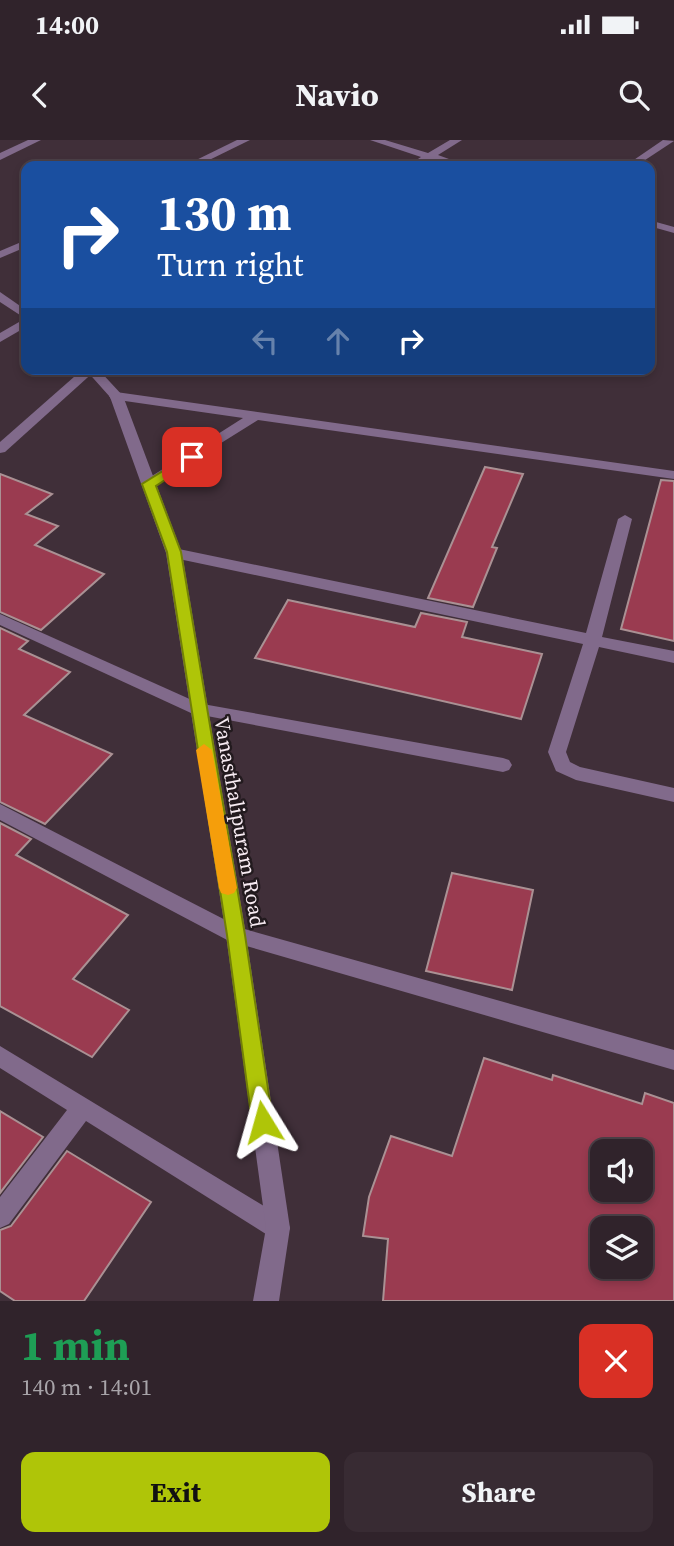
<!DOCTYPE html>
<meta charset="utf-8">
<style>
:root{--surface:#30232b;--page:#382b33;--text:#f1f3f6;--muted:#a8a4a9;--line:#4b4047;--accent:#afc508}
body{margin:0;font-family:"Source Serif 4",serif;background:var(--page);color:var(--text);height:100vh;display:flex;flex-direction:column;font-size:26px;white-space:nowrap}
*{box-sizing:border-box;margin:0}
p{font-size:23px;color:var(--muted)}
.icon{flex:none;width:38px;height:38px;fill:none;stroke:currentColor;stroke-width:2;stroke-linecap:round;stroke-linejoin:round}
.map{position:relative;height:1161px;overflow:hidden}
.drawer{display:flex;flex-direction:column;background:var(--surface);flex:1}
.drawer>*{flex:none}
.hud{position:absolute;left:21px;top:21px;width:634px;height:214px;border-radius:14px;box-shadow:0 4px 10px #0003,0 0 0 2px var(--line);background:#1a4fa0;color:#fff;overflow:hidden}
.tools{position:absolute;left:590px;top:999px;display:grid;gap:14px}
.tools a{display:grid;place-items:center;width:63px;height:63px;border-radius:14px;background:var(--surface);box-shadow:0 4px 10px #0003,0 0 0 2px var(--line);font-size:35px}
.pin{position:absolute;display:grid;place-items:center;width:60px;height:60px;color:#fff;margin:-30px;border-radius:14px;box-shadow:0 4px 10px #0006}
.me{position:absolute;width:77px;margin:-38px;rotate:352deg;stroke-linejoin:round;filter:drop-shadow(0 0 5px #0008)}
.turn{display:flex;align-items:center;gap:24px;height:147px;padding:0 21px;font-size:32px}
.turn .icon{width:91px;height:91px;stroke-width:2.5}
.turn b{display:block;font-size:49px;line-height:60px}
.lanes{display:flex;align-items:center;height:66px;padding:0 21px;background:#0003;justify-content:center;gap:35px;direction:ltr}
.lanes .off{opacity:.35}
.round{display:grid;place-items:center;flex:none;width:74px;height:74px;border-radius:14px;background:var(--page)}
.headline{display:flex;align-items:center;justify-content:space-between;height:119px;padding:0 21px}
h1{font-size:42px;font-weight:700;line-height:52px;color:#1e9e55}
.button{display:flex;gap:14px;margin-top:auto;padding:14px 21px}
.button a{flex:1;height:80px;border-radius:14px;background:var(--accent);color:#111;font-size:28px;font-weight:700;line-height:80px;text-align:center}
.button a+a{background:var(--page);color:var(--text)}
.status{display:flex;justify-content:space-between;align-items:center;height:49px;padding:0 35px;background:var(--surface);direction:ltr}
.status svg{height:19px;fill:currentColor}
header{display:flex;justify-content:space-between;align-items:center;height:91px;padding:0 21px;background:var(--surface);font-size:32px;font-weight:700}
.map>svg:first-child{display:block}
</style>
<div class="status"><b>14:00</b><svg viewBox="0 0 49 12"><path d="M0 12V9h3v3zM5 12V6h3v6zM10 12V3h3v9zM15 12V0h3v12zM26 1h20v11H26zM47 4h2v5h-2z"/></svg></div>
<header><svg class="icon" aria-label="back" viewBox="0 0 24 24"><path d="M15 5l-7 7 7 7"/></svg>Navio<svg class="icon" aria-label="search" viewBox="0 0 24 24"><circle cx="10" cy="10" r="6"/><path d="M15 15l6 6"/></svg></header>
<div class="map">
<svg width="674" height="1161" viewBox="0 0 674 1161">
<rect width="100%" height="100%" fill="#402f39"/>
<g fill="#9a3b50" stroke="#aa9194" stroke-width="2" fill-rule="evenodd">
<polygon points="485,327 523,334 492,407 497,408 473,467 428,458"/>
<polygon points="0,334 52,354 26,374 58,386 35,405 104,434 41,490 0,472"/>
<polygon points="661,340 674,341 674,501 621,489"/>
<polygon points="288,460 415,487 421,473 467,482 462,497 542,514 521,579 255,518"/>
<polygon points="0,488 28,501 19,509 70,532 24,575 112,614 45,684 0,662"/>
<polygon points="0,683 31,699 16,715 128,775 73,839 129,870 92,917 0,866"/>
<polygon points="452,733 533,750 512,850 426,831"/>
<path d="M484,918L552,940L553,935L642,964L645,953L674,963V1161H383L388,1099L363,1096L369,1057L391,996L452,1016ZM602,1012H640V1050H602ZM602,1088H640V1127H602Z"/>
<polygon points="0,971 43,997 0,1053"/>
<polygon points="67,1011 151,1062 84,1161 15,1161 0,1151 0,1090 11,1086"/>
</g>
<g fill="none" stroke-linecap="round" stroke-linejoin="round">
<polygon fill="#816a8b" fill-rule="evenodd" points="197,563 503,618 509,620 512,625 509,630 503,632 191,573 188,569 191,565"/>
<g fill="#816a8b" fill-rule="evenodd">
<polygon points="28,0 41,0 0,20 0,13"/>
<polygon points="237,0 250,0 197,26 184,26"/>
<polygon points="370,0 385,0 428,13 450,0 462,0 438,15 468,26 453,26 430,19 419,26 407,26 421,17"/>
<polygon points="663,0 674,1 636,26 625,26"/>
<polygon points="649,80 674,87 674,93 649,86"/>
<polygon points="26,100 26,107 0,118 0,111"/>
<polygon points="26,178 26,187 0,202 0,193"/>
<polygon points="83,229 97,229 5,312 0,313 0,302"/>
<polygon points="116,252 674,331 674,339 258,280 149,348 142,344 144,341 243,278 111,259 109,256"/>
<polygon points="625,375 632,379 602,497 674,511 674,523 599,507 566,612 570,622 580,627 674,648 674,662 576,640 556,631 548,612 583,504 174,418 166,413 174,408 586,493 618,379"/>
<polygon points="0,474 203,565 206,569 197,575 191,573 0,485"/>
<polygon points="0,664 241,788 674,910 674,930 229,801 0,680"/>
<polygon points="0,906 287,1080 290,1088 287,1096 278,1100 269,1096 86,981 9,1084 0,1088 0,1057 67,970 0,928"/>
</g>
<g fill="#816a8b" fill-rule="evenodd">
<polygon points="0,152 26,170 26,179 0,162"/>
<polygon points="85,229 98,229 123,256 182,413 246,795 290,1088 279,1161 253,1161 266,1088 226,795 166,413 110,257"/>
</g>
</g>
<polygon fill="#afc508" stroke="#728005" stroke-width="2" points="192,313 199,317 197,319 156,346 181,412 245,795 273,982 270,989 263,992 255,989 252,982 227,795 167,412 142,344"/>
<polygon fill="#f59e0b" points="204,604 212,610 237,748 234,753 228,755 221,753 219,748 196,610"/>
<g text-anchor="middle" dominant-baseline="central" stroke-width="5" stroke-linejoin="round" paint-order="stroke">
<g font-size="21" fill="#f7ebf2" stroke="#221a1e">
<text transform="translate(240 682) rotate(80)">Vanasthalipuram Road</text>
</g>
</g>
</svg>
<div class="tools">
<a><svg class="icon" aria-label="sound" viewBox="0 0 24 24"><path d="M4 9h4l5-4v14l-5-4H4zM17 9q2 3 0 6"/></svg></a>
<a><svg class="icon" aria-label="layers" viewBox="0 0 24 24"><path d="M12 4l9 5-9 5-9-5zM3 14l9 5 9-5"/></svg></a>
</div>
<div class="pin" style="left:192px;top:317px;background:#d93025"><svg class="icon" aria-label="arrive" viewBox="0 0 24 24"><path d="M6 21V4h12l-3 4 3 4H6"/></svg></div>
<svg class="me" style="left:263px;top:982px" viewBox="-20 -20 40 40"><path d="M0-17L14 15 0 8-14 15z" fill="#afc508" stroke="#fff" stroke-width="4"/></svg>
<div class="hud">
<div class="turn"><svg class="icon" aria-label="right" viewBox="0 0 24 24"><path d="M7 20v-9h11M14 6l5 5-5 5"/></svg><div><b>130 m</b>Turn right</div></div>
<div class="lanes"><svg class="icon off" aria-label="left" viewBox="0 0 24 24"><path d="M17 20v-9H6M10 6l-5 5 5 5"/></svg><svg class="icon off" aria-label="ahead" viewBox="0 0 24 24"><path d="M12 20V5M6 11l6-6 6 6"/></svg><svg class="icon" aria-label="right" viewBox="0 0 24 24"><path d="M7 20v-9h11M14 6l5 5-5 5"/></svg></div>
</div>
</div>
<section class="drawer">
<div class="headline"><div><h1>1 min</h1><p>140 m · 14:01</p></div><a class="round" style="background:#d93025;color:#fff"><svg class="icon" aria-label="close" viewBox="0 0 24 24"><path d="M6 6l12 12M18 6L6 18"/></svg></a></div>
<div class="button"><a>Exit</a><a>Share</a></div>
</section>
